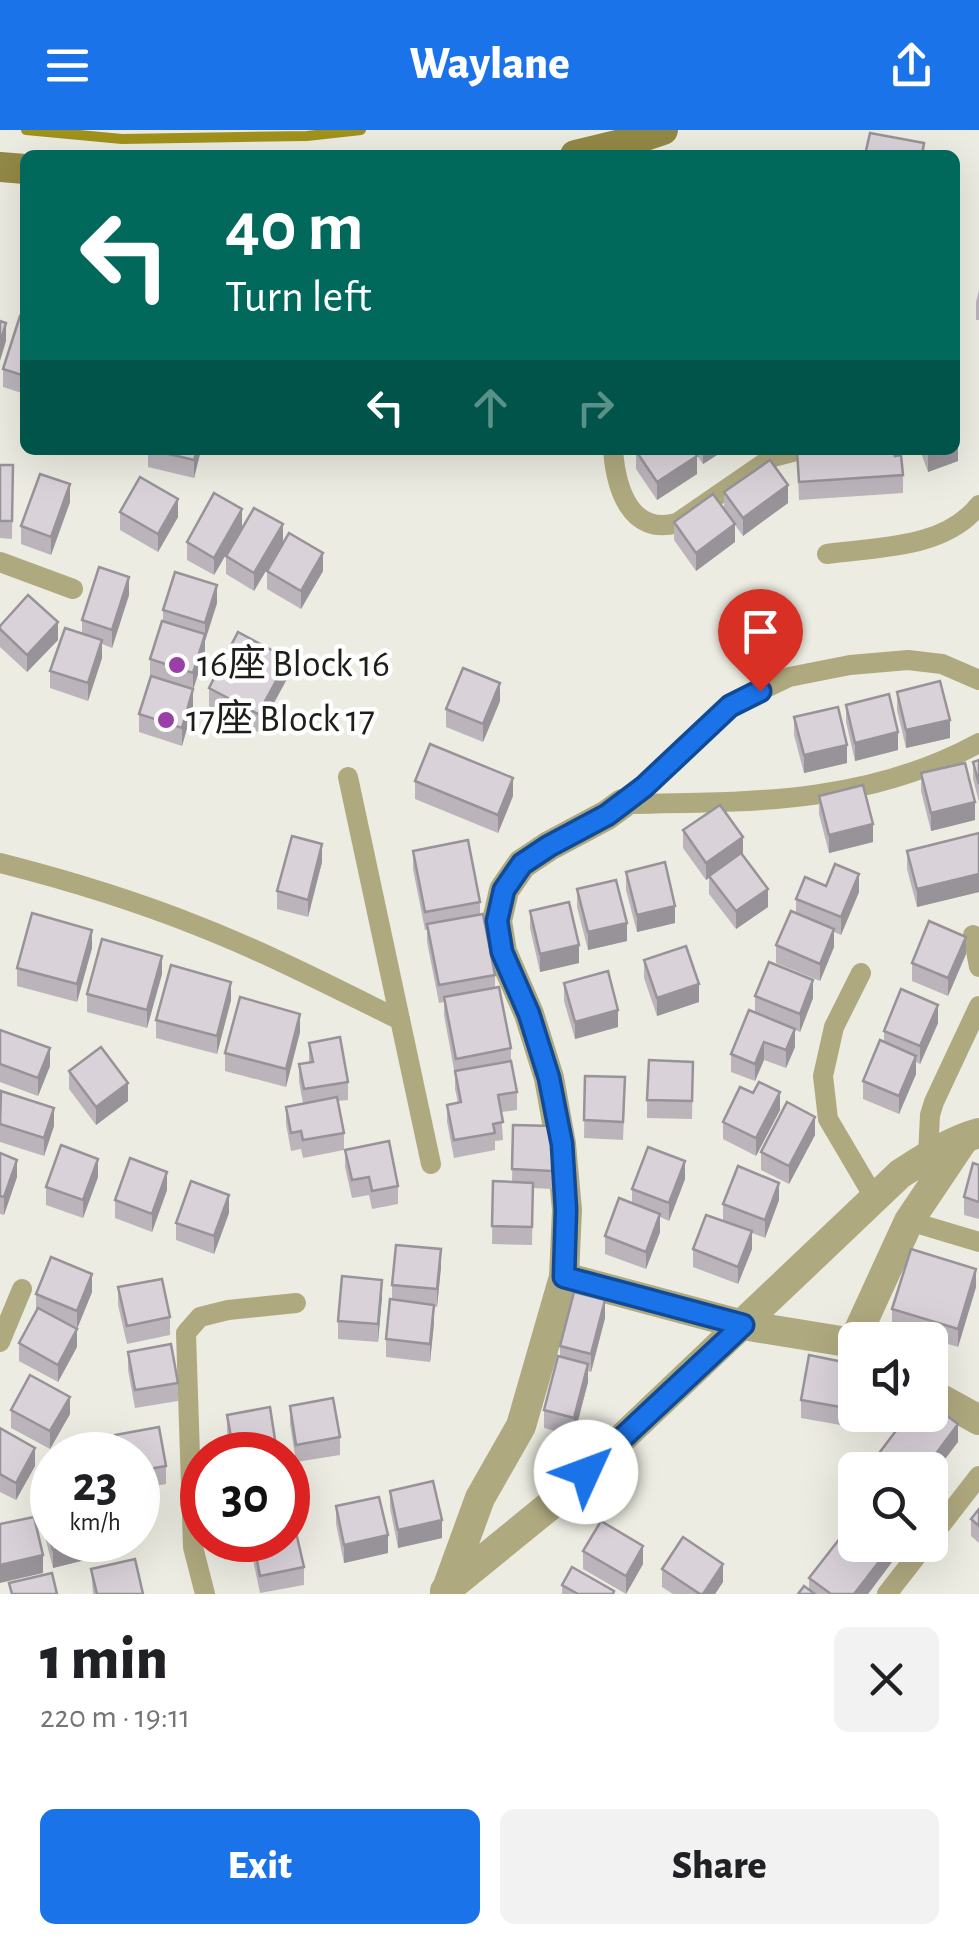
<!DOCTYPE html>
<meta charset="utf-8">
<style>
:root{--surface:#fff;--page:#f2f2f2;--text:#202124;--muted:#757577;--accent:#1a73e8}
body{margin:0;font-family:"Alegreya Sans","Noto Sans TC",sans-serif;background:var(--page);color:var(--text);height:100vh;display:flex;flex-direction:column;font-size:38px;white-space:nowrap}
*{box-sizing:border-box;margin:0}
p{font-size:32px;color:var(--muted)}
.icon{flex:none;width:55px;height:55px;fill:none;stroke:currentColor;stroke-width:2;stroke-linecap:round;stroke-linejoin:round}
.map{position:relative;height:1464px;overflow:hidden}
.details{display:flex;flex-direction:column;background:var(--surface);flex:1}
.details>*{flex:none}
.guide{position:absolute;left:20px;top:20px;width:940px;height:305px;border-radius:15px;box-shadow:0 10px 40px #0002;background:#00695c;color:#fff;overflow:hidden}
.fabs{position:absolute;left:838px;top:1192px;display:grid;gap:20px}
.fabs a{display:grid;place-items:center;width:110px;height:110px;border-radius:15px;background:var(--surface);box-shadow:0 10px 40px #0002;font-size:50px}
.speed{position:absolute;left:30px;top:1302px;display:flex;gap:20px;font-size:50px;font-weight:700;text-align:center}
.speed>*{display:grid;place-content:center;width:130px;height:130px;border-radius:50%;background:var(--surface);box-shadow:0 10px 40px #0002;line-height:1}
.speed small{font-size:25px;font-weight:400}
.speed .limit{border:15px solid #d22;background:#fff;color:#111}
.pin{position:absolute;display:grid;place-items:center;width:85px;height:85px;color:#fff;margin:-102px -42px;border-radius:50% 50% 50% 0;rotate:-45deg;box-shadow:0 0 10px #0007}
.pin .icon{rotate:45deg}
.me{position:absolute;width:110px;margin:-55px;rotate:47deg;stroke-linejoin:round;filter:drop-shadow(0 0 8px #0008)}
.turn{display:flex;align-items:center;gap:35px;height:210px;padding:0 40px;font-size:45px}
.turn .icon{width:130px;height:130px;stroke-width:2.5}
.turn b{display:block;font-size:70px;line-height:85px}
.lanes{display:flex;align-items:center;height:95px;padding:0 40px;background:#0003;justify-content:center;gap:50px;direction:ltr}
.lanes .off{opacity:.35}
.round{display:grid;place-items:center;flex:none;width:105px;height:105px;border-radius:15px;background:var(--page)}
.overview{display:flex;align-items:center;justify-content:space-between;height:170px;padding:0 40px}
h1{font-size:60px;font-weight:800;line-height:75px}
.cta{display:flex;gap:20px;margin-top:auto;padding:20px 40px}
.cta a{flex:1;height:115px;border-radius:15px;background:var(--accent);color:#fff;font-size:40px;font-weight:800;line-height:115px;text-align:center}
.cta a+a{background:var(--page);color:var(--text)}
header{display:flex;justify-content:space-between;align-items:center;height:130px;padding:0 40px;background:var(--accent);color:#fff;font-size:45px;font-weight:800}
.map>svg:first-child{display:block}
</style>
<header><svg class="icon" aria-label="menu" viewBox="0 0 24 24"><path d="M4 6h16M4 12h16M4 18h16"/></svg>Waylane<svg class="icon" aria-label="share" viewBox="0 0 24 24"><path d="M12 15V3M7 8l5-5 5 5M5 13v7h14v-7"/></svg></header>
<div class="map">
<svg width="979" height="1464" viewBox="0 0 979 1464">
<rect width="100%" height="100%" fill="#edece2"/>
<g fill="none" stroke-linecap="round" stroke-linejoin="round">
<polyline stroke="#a1921b" stroke-width="10" points="26,0 122,9 307,6 361,0"/>
<g stroke="#afa97f" stroke-width="20">
<path d="M613,320C616,358 630,406 677,393L773,327L800,320"/>
<path d="M827,424C877,417 945,419 979,375"/>
<polyline points="0,432 73,459"/>
<polyline points="348,647 431,1034"/>
<polyline points="622,674 644,657 730,575 789,547 850,535 908,530 942,534 979,550"/>
<path d="M622,674C748,672 865,675 979,613"/>
<path d="M0,733C67,750 133,770 198,796C267,823 333,857 400,890"/>
<polyline points="973,805 979,837"/>
<polyline points="861,843 834,897 823,946 828,989 874,1067"/>
<polyline points="928,1025 930,985 934,972 979,876"/>
<polyline points="909,1091 979,1112"/>
<polyline points="0,1212 22,1159"/>
<polyline points="930,1409 979,1346"/>
<polyline points="205,1464 193,1417 186,1203 200,1187 228,1180 296,1173"/>
<polyline points="887,1464 925,1415"/>
</g>
<g stroke="#afa97f" stroke-width="30">
<polyline points="564,1147 743,1195 853,1213 909,1091 962,1012"/>
<polyline points="930,1263 979,1290"/>
<path d="M445,1461L558,1369L900,1044C925,1028 950,1011 979,1003"/>
<polyline points="445,1464 480,1368 521,1296 564,1147 567,1080 561,1014 549,948 529,884 502,822 497,791 504,760 522,734 549,716 607,685 622,674"/>
</g>
<g stroke="#928846" stroke-width="30">
<polyline points="575,25 621,14 663,0"/>
<polyline points="0,37 25,39"/>
</g>
</g>
<g fill="#bbb5bb">
<polygon points="979,160 979,190 976,190 976,172"/>
<polygon points="25,187 25,264 3,257 3,239"/>
<polygon points="148,320 201,320 194,348 148,337"/>
<polygon points="693,320 725,320 703,334"/>
<polygon points="797,320 895,326 903,345 903,363 799,370"/>
<polygon points="920,320 955,320 958,331 928,342"/>
<polygon points="636,321 697,344 657,370 636,339"/>
<polygon points="0,335 13,335 12,409 0,408"/>
<polygon points="724,362 788,373 743,406 735,395 735,412 696,441 674,410 674,392 724,379"/>
<polygon points="70,372 51,425 21,414 21,396"/>
<polygon points="120,382 178,387 158,422 120,400"/>
<polygon points="242,397 214,445 187,430 187,412"/>
<polygon points="283,412 254,461 226,444 226,426"/>
<polygon points="267,441 323,441 301,479 267,459"/>
<polygon points="129,465 112,518 102,514 102,528 88,571 50,558 50,541 82,503 82,490"/>
<polygon points="217,473 205,511 205,522 193,560 193,577 182,616 139,602 139,584 150,547 150,529 163,491 163,480"/>
<polygon points="0,496 58,510 27,542 0,517"/>
<polygon points="288,547 258,602 209,576 209,558"/>
<polygon points="897,562 950,608 906,618 897,580"/>
<polygon points="500,571 483,612 446,597 446,579"/>
<polygon points="846,575 898,620 855,631 846,592"/>
<polygon points="794,587 847,633 804,643 794,605"/>
<polygon points="979,630 979,672 973,649 973,632"/>
<polygon points="921,643 975,690 931,701 921,661"/>
<polygon points="415,651 513,666 498,703 415,669"/>
<polygon points="819,666 873,712 829,723 819,684"/>
<polygon points="683,700 743,724 768,777 736,799 709,764 709,748 706,750 683,718"/>
<polygon points="979,703 979,762 917,777 907,739 907,721"/>
<polygon points="413,721 480,772 480,784 495,845 495,857 511,918 511,931 517,962 517,980 501,982 503,1010 495,1011 495,1020 454,1028 447,992 447,975 458,973 455,959 455,945 444,885 444,872 439,873 427,812 427,800 425,800 413,739"/>
<polygon points="322,732 308,787 277,779 277,761"/>
<polygon points="626,742 675,793 637,802 626,760"/>
<polygon points="826,756 859,762 841,805 834,802 834,817 820,851 776,833 776,815 796,783 796,769"/>
<polygon points="577,759 627,811 588,820 577,777"/>
<polygon points="530,781 579,833 540,842 530,798"/>
<polygon points="92,818 77,872 17,856 17,838"/>
<polygon points="966,824 948,866 912,851 912,833"/>
<polygon points="644,830 699,872 657,886 644,848"/>
<polygon points="162,844 147,898 87,882 87,864"/>
<polygon points="564,853 618,897 575,909 564,871"/>
<polygon points="755,866 813,868 800,902 795,900 795,917 786,938 764,930 755,951 731,942 731,924 755,882"/>
<polygon points="231,870 217,924 156,908 156,890"/>
<polygon points="938,893 920,934 916,932 916,944 899,984 863,969 863,951 884,912 884,901"/>
<polygon points="0,900 50,936 38,966 0,952"/>
<polygon points="300,902 286,957 225,941 225,923"/>
<polygon points="309,913 348,952 348,970 338,971 344,1003 344,1020 303,1028 301,1019 291,1021 286,994 286,977 303,973 299,952 299,934 309,932"/>
<polygon points="693,932 692,989 647,988 647,970"/>
<polygon points="69,941 128,971 96,995 69,959"/>
<polygon points="585,946 625,965 623,1010 584,1008"/>
<polygon points="0,965 54,996 44,1026 0,1012"/>
<polygon points="780,980 756,1026 723,1009 723,992"/>
<polygon points="513,995 553,996 552,1059 533,1058 532,1115 492,1114 493,1051 512,1052"/>
<polygon points="815,1005 789,1054 761,1040 761,1022"/>
<polygon points="345,1020 398,1056 398,1074 372,1079 369,1065 352,1068 345,1037"/>
<polygon points="0,1023 17,1047 4,1085 0,1084"/>
<polygon points="979,1035 979,1089 964,1085 964,1067"/>
<polygon points="98,1047 83,1088 46,1075 46,1057"/>
<polygon points="685,1049 669,1091 660,1087 660,1102 646,1139 605,1124 605,1106 632,1073 632,1059"/>
<polygon points="167,1060 152,1102 115,1088 115,1070"/>
<polygon points="779,1070 765,1108 752,1103 752,1119 738,1154 693,1137 693,1119 723,1091 723,1074"/>
<polygon points="229,1083 214,1124 176,1110 176,1093"/>
<polygon points="441,1137 437,1177 434,1177 434,1193 430,1232 386,1227 386,1209 392,1170 392,1155"/>
<polygon points="118,1157 170,1187 170,1205 127,1214 118,1175"/>
<polygon points="976,1157 958,1217 892,1197 892,1179"/>
<polygon points="92,1162 77,1199 71,1196 77,1217 58,1252 19,1231 19,1213 36,1182 36,1164"/>
<polygon points="382,1167 378,1212 338,1209 338,1191"/>
<polygon points="605,1188 591,1242 588,1241 588,1252 574,1306 544,1298 544,1280 560,1227 560,1216"/>
<polygon points="128,1222 178,1253 178,1271 135,1278 128,1240"/>
<polygon points="853,1252 846,1296 801,1288 801,1270"/>
<polygon points="290,1276 340,1307 340,1325 296,1332 290,1294"/>
<polygon points="11,1280 70,1284 50,1319 11,1298"/>
<polygon points="227,1285 276,1316 276,1325 231,1325 227,1303"/>
<polygon points="0,1298 35,1336 16,1370 0,1362"/>
<polygon points="115,1305 166,1336 166,1354 138,1359 138,1325 115,1325"/>
<polygon points="390,1361 442,1408 398,1418 390,1378"/>
<polygon points="336,1376 388,1423 344,1433 336,1394"/>
<polygon points="43,1381 97,1427 53,1438 43,1399"/>
<polygon points="971,1389 979,1396 979,1413 971,1406"/>
<polygon points="252,1410 304,1437 304,1455 260,1463 252,1425"/>
<polygon points="901,1415 901,1420 868,1464 798,1464 809,1460 809,1448"/>
<polygon points="583,1421 643,1434 626,1464 583,1439"/>
<polygon points="91,1439 143,1464 93,1464"/>
<polygon points="662,1439 723,1452 715,1464 673,1464 662,1457"/>
<polygon points="562,1455 614,1464 562,1464"/>
</g>
<g fill="#989398">
<polygon points="6,193 6,211 0,231 0,213"/>
<polygon points="958,313 958,331 928,342 928,324 939,320 955,320 955,314"/>
<polygon points="197,320 201,320 194,348 194,330"/>
<polygon points="703,320 725,320 703,334"/>
<polygon points="697,326 697,344 657,370 657,352"/>
<polygon points="70,354 70,372 51,425 51,407"/>
<polygon points="788,355 788,373 743,406 743,388"/>
<polygon points="178,369 178,387 158,422 158,404"/>
<polygon points="242,379 242,397 214,445 214,428"/>
<polygon points="283,394 283,412 254,461 254,443"/>
<polygon points="735,394 735,412 696,441 696,423"/>
<polygon points="323,423 323,441 301,479 301,461"/>
<polygon points="129,447 129,465 112,518 112,500"/>
<polygon points="217,455 217,473 205,511 205,493"/>
<polygon points="58,492 58,510 27,542 27,525"/>
<polygon points="205,504 205,522 193,560 193,577 182,616 182,598 193,560 193,543"/>
<polygon points="102,510 102,528 88,571 88,553"/>
<polygon points="288,529 288,547 258,602 258,584"/>
<polygon points="500,553 500,571 483,612 483,594"/>
<polygon points="950,590 950,608 906,618 906,600"/>
<polygon points="898,602 898,620 855,631 855,613"/>
<polygon points="847,615 847,633 804,643 804,625"/>
<polygon points="513,648 513,666 498,703 498,685"/>
<polygon points="975,672 975,690 931,701 931,683"/>
<polygon points="873,694 873,712 829,723 829,705"/>
<polygon points="743,707 743,725 706,750 706,733"/>
<polygon points="322,714 322,732 308,787 308,770"/>
<polygon points="859,744 859,762 841,805 841,787"/>
<polygon points="979,744 979,762 917,777 917,759"/>
<polygon points="768,759 768,777 736,799 736,781"/>
<polygon points="675,776 675,793 637,802 637,785"/>
<polygon points="627,793 627,811 588,820 588,802"/>
<polygon points="834,799 834,817 820,851 820,834"/>
<polygon points="92,800 92,818 77,872 77,854"/>
<polygon points="966,807 966,824 948,866 948,848"/>
<polygon points="579,815 579,833 540,842 540,824"/>
<polygon points="162,826 162,844 147,898 147,880"/>
<polygon points="813,850 813,868 800,902 800,884"/>
<polygon points="231,852 231,870 217,924 217,906"/>
<polygon points="699,854 699,872 657,886 657,868"/>
<polygon points="938,875 938,893 920,934 920,916"/>
<polygon points="618,880 618,897 575,909 575,892"/>
<polygon points="300,884 300,902 286,957 286,939"/>
<polygon points="795,899 795,917 786,938 786,920"/>
<polygon points="764,912 764,930 755,951 755,934"/>
<polygon points="50,918 50,936 38,966 38,948"/>
<polygon points="916,926 916,944 899,984 899,966"/>
<polygon points="128,953 128,971 96,995 96,977"/>
<polygon points="780,962 780,980 756,1026 756,1008"/>
<polygon points="54,978 54,996 44,1026 44,1008"/>
<polygon points="815,987 815,1005 789,1054 789,1036"/>
<polygon points="98,1029 98,1047 83,1088 83,1070"/>
<polygon points="17,1030 17,1047 4,1085 4,1067"/>
<polygon points="685,1031 685,1049 669,1091 669,1073"/>
<polygon points="167,1042 167,1060 152,1102 152,1084"/>
<polygon points="779,1053 779,1070 765,1108 765,1090"/>
<polygon points="229,1065 229,1083 214,1124 214,1106"/>
<polygon points="660,1084 660,1102 646,1139 646,1122"/>
<polygon points="752,1101 752,1119 738,1154 738,1137"/>
<polygon points="441,1119 441,1137 437,1177 437,1159"/>
<polygon points="976,1139 976,1157 958,1217 958,1199"/>
<polygon points="92,1144 92,1162 77,1199 77,1181"/>
<polygon points="382,1150 382,1167 378,1212 378,1194"/>
<polygon points="605,1170 605,1188 591,1242 591,1224"/>
<polygon points="434,1175 434,1193 430,1232 430,1214"/>
<polygon points="77,1199 77,1217 58,1252 58,1235"/>
<polygon points="588,1234 588,1252 574,1306 574,1288"/>
<polygon points="853,1234 853,1252 846,1296 846,1278"/>
<polygon points="70,1267 70,1284 50,1319 50,1301"/>
<polygon points="958,1294 958,1312 930,1349 930,1340 924,1340"/>
<polygon points="35,1318 35,1336 16,1370 16,1353"/>
<polygon points="442,1390 442,1408 398,1418 398,1400"/>
<polygon points="388,1405 388,1423 344,1433 344,1415"/>
<polygon points="97,1410 97,1427 53,1438 53,1420"/>
<polygon points="892,1415 901,1415 901,1420 868,1464 854,1464"/>
<polygon points="643,1416 643,1434 626,1464 626,1446"/>
<polygon points="43,1425 43,1443 0,1453 0,1435"/>
<polygon points="723,1434 723,1452 715,1464 703,1464"/>
</g>
<g fill="#d9d2d9" stroke="#989398" stroke-width="2.5">
<polygon points="870,3 924,13 922,25 865,25"/>
<polygon points="20,186 25,187 25,246 3,239"/>
<polygon points="0,191 6,193 0,213"/>
<polygon points="152,320 197,320 194,330"/>
<polygon points="637,320 693,320 697,326 657,352 636,321"/>
<polygon points="797,320 894,320 895,326 901,325 903,345 799,352"/>
<polygon points="770,330 788,355 743,388 724,362"/>
<polygon points="0,335 13,335 12,391 0,391"/>
<polygon points="40,344 70,354 51,407 21,396"/>
<polygon points="140,347 178,369 158,404 120,382"/>
<polygon points="214,363 242,379 214,428 187,412"/>
<polygon points="713,364 735,394 696,423 674,392"/>
<polygon points="254,378 283,394 254,443 226,426"/>
<polygon points="289,403 323,423 301,461 267,441"/>
<polygon points="99,437 129,447 112,500 82,490"/>
<polygon points="175,442 217,455 205,493 163,480"/>
<polygon points="28,465 58,492 27,525 0,499 0,496"/>
<polygon points="162,491 205,504 193,543 150,529"/>
<polygon points="65,498 102,510 88,553 50,541"/>
<polygon points="238,502 288,529 258,584 209,558"/>
<polygon points="463,538 500,553 483,594 446,579"/>
<polygon points="151,546 193,559 182,598 139,584"/>
<polygon points="940,551 950,590 906,600 897,562"/>
<polygon points="889,564 898,602 855,613 846,575"/>
<polygon points="838,577 847,615 804,625 794,587"/>
<polygon points="430,614 513,648 498,685 415,651"/>
<polygon points="979,630 979,654 973,632"/>
<polygon points="965,633 975,672 931,683 921,643"/>
<polygon points="863,655 873,694 829,705 819,666"/>
<polygon points="720,675 743,707 706,733 683,700"/>
<polygon points="979,703 979,744 917,759 907,721"/>
<polygon points="292,706 322,714 308,770 277,761"/>
<polygon points="468,710 480,772 425,782 413,721"/>
<polygon points="741,723 768,759 736,781 709,746"/>
<polygon points="665,732 675,776 637,785 626,742"/>
<polygon points="835,734 859,744 841,787 796,769 805,747 826,756"/>
<polygon points="616,750 627,793 588,802 577,759"/>
<polygon points="569,772 579,815 540,824 530,781"/>
<polygon points="791,781 834,799 820,834 776,815"/>
<polygon points="32,783 92,800 77,854 17,838"/>
<polygon points="483,784 495,845 439,855 427,794"/>
<polygon points="929,791 966,807 948,848 912,833"/>
<polygon points="102,809 162,826 147,880 87,864"/>
<polygon points="686,816 699,854 657,868 644,830"/>
<polygon points="769,832 813,850 800,884 755,866"/>
<polygon points="171,835 231,852 217,906 156,890"/>
<polygon points="608,841 618,880 575,892 564,853"/>
<polygon points="499,857 511,918 456,929 444,867"/>
<polygon points="901,859 938,875 920,916 884,901"/>
<polygon points="240,867 300,884 286,939 225,923"/>
<polygon points="749,880 795,899 786,920 764,912 755,934 731,924"/>
<polygon points="0,900 50,918 38,948 0,934"/>
<polygon points="340,907 348,952 304,959 299,934 313,932 309,913"/>
<polygon points="880,910 916,926 899,966 863,951"/>
<polygon points="101,917 128,953 96,977 69,941"/>
<polygon points="649,930 693,932 692,971 647,970"/>
<polygon points="511,931 517,962 498,965 503,992 493,994 495,1003 454,1010 447,975 461,972 455,941"/>
<polygon points="585,946 625,947 623,992 584,990"/>
<polygon points="759,952 780,962 756,1008 723,992 740,957 753,963"/>
<polygon points="1,961 54,978 44,1008 0,994"/>
<polygon points="337,967 344,1003 303,1010 301,1001 291,1003 286,977"/>
<polygon points="787,972 815,987 789,1036 761,1022"/>
<polygon points="513,995 553,996 552,1041 512,1039"/>
<polygon points="389,1011 398,1056 372,1061 369,1047 352,1050 345,1020"/>
<polygon points="61,1015 98,1029 83,1070 46,1057"/>
<polygon points="648,1017 685,1031 669,1073 632,1059"/>
<polygon points="0,1023 17,1030 4,1067 0,1066"/>
<polygon points="130,1028 167,1042 152,1084 115,1070"/>
<polygon points="973,1033 979,1035 979,1072 964,1067"/>
<polygon points="738,1036 779,1053 765,1090 723,1074"/>
<polygon points="191,1051 229,1065 214,1106 176,1093"/>
<polygon points="493,1051 533,1053 532,1097 492,1096"/>
<polygon points="619,1068 660,1084 646,1122 605,1106"/>
<polygon points="706,1085 752,1101 738,1137 693,1119"/>
<polygon points="396,1115 441,1119 437,1159 392,1155"/>
<polygon points="911,1119 976,1139 958,1199 892,1179"/>
<polygon points="51,1127 92,1144 77,1181 36,1164"/>
<polygon points="342,1146 382,1150 378,1194 338,1191"/>
<polygon points="162,1149 170,1187 127,1196 118,1157"/>
<polygon points="574,1162 605,1170 591,1224 560,1216"/>
<polygon points="390,1169 434,1175 430,1214 386,1209"/>
<polygon points="38,1178 77,1199 58,1235 19,1213"/>
<polygon points="171,1214 178,1253 135,1260 128,1222"/>
<polygon points="809,1225 853,1234 846,1278 801,1270"/>
<polygon points="558,1226 588,1234 574,1288 544,1280"/>
<polygon points="30,1245 70,1267 50,1301 11,1280"/>
<polygon points="333,1268 340,1307 296,1315 290,1276"/>
<polygon points="930,1273 958,1294 924,1340 867,1339 908,1285 930,1285"/>
<polygon points="270,1277 276,1316 234,1323 227,1285"/>
<polygon points="159,1297 166,1336 138,1341 138,1325 118,1325 115,1305"/>
<polygon points="0,1298 35,1318 16,1353 0,1344"/>
<polygon points="433,1351 442,1390 398,1400 390,1361"/>
<polygon points="379,1367 388,1405 344,1415 336,1376"/>
<polygon points="52,1379 52,1410 94,1410 53,1420 43,1381"/>
<polygon points="979,1379 979,1396 971,1389"/>
<polygon points="34,1387 43,1425 0,1435 0,1394"/>
<polygon points="855,1389 855,1415 892,1415 854,1464 831,1464 809,1448"/>
<polygon points="601,1391 643,1416 626,1446 583,1421"/>
<polygon points="295,1398 304,1437 260,1446 253,1410 288,1410 288,1399"/>
<polygon points="683,1407 723,1434 703,1464 700,1464 662,1439"/>
<polygon points="135,1429 143,1464 97,1464 91,1439"/>
<polygon points="572,1437 614,1461 613,1464 578,1464 562,1455"/>
<polygon points="52,1443 57,1464 12,1464 9,1453"/>
<polygon points="804,1456 815,1464 798,1464"/>
</g>
<g fill="none" stroke-linecap="round" stroke-linejoin="round">
<g stroke="#114b97" stroke-width="25">
<polyline id="route" points="586,1342 743,1195 564,1147 566,1080 562,1014 549,948 529,884 502,822 497,791 504,760 522,734 549,716 607,685 644,657 730,576 760,561"/>
</g>
<use href="#route" stroke="#1a73e8" stroke-width="18"/>
</g>
<g fill="#9a3ea8" stroke="#fff" stroke-width="4">
<circle cx="177" cy="535" r="10"/>
<circle cx="166" cy="590" r="10"/>
</g>
<g text-anchor="middle" dominant-baseline="central" stroke-width="9" stroke-linejoin="round" paint-order="stroke">
<g font-size="38" fill="#1d1d19" stroke="#fff" text-anchor="start">
<text x="197" y="535">16座 Block 16</text>
<text x="186" y="590">17座 Block 17</text>
</g>
</g>
</svg>
<div class="fabs">
<a><svg class="icon" aria-label="sound" viewBox="0 0 24 24"><path d="M4 9h4l5-4v14l-5-4H4zM17 9q2 3 0 6"/></svg></a>
<a><svg class="icon" aria-label="search" viewBox="0 0 24 24"><circle cx="10" cy="10" r="6"/><path d="M15 15l6 6"/></svg></a>
</div>
<div class="speed"><div>23<small>km/h</small></div><div class="limit">30</div></div>
<div class="pin" style="left:760px;top:561px;background:#d93025"><svg class="icon" aria-label="arrive" viewBox="0 0 24 24"><path d="M6 21V4h12l-3 4 3 4H6"/></svg></div>
<svg class="me" style="left:586px;top:1342px" viewBox="-20 -20 40 40"><circle r="19" fill="#fff"/><path d="M0-13L10 11 0 6-10 11z" fill="#1a73e8"/></svg>
<div class="guide">
<div class="turn"><svg class="icon" aria-label="left" viewBox="0 0 24 24"><path d="M17 20v-9H6M10 6l-5 5 5 5"/></svg><div><b>40 m</b>Turn left</div></div>
<div class="lanes"><svg class="icon" aria-label="left" viewBox="0 0 24 24"><path d="M17 20v-9H6M10 6l-5 5 5 5"/></svg><svg class="icon off" aria-label="ahead" viewBox="0 0 24 24"><path d="M12 20V5M6 11l6-6 6 6"/></svg><svg class="icon off" aria-label="right" viewBox="0 0 24 24"><path d="M7 20v-9h11M14 6l5 5-5 5"/></svg></div>
</div>
</div>
<section class="details">
<div class="overview"><div><h1>1 min</h1><p>220 m · 19:11</p></div><a class="round"><svg class="icon" aria-label="close" viewBox="0 0 24 24"><path d="M6 6l12 12M18 6L6 18"/></svg></a></div>
<div class="cta"><a>Exit</a><a>Share</a></div>
</section>
